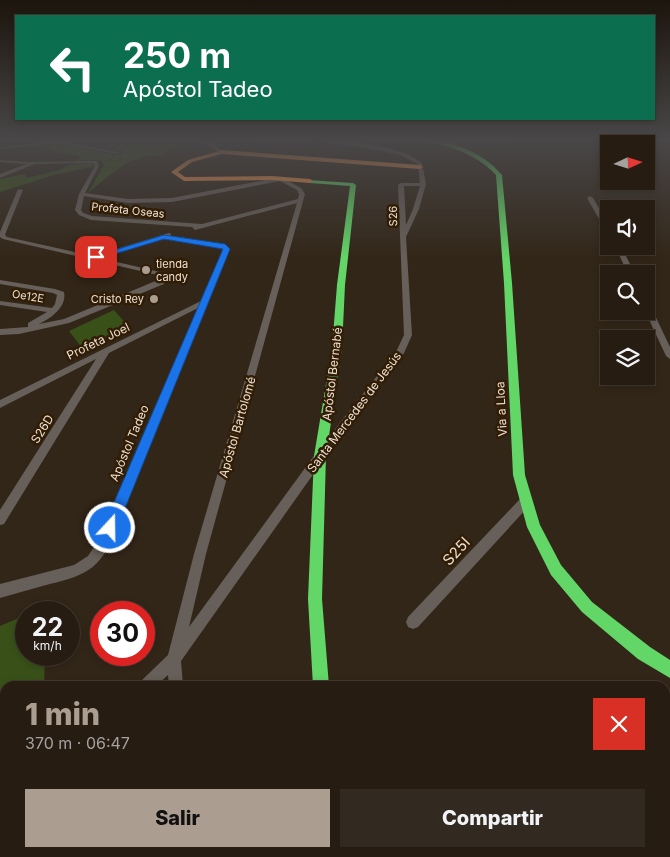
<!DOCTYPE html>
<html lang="es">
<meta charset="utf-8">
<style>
:root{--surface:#261c12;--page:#322920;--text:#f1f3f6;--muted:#a4a19f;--line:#423a32;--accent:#ab9e90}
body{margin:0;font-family:Inter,sans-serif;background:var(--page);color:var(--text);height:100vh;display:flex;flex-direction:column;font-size:19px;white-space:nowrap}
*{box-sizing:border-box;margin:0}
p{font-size:16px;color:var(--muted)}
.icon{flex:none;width:28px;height:28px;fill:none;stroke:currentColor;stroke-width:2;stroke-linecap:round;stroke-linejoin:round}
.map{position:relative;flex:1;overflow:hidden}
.side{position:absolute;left:0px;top:681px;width:670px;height:176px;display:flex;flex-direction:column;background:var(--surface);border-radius:15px 15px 0 0;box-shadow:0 2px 8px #0003,0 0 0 1px var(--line)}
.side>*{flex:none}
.top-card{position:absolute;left:15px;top:15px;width:640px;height:105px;border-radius:0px;box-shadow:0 2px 8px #0003,0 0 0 1px var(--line);background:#0b6e4f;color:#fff;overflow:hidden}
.needle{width:32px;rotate:86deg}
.tools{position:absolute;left:600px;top:135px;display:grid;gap:10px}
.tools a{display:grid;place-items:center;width:55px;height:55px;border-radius:0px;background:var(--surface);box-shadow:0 2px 8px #0003,0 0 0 1px var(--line);font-size:25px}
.speed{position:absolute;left:15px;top:601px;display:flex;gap:10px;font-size:25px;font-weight:700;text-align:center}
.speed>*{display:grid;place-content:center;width:65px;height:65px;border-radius:50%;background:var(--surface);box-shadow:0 2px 8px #0003,0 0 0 1px var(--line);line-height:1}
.speed small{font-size:12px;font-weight:400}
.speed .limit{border:8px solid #d22;background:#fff;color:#111}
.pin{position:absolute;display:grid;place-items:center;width:42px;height:42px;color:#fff;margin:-21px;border-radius:10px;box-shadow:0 2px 8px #0006}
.me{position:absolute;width:55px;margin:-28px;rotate:21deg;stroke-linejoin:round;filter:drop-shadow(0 0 4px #0008)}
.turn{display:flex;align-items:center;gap:18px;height:105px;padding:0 25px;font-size:22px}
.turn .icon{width:65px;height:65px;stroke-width:2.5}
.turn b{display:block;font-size:35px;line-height:42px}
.round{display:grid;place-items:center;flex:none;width:52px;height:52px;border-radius:0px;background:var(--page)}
.overview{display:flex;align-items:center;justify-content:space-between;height:85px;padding:0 25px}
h1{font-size:30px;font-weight:800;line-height:38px;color:var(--accent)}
.cta{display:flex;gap:10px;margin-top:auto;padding:10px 25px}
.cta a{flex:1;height:58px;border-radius:0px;background:var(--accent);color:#111;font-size:20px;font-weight:800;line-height:58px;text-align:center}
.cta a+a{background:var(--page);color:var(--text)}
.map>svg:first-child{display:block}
</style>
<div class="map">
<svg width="670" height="857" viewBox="0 0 670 857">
<rect width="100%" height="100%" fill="#322618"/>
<g fill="#395119">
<path d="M121,139L195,140L170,148L163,156C134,151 109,176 88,193L104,165L101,160L76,161L81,156L59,153L48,148L49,144L70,145L115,155L122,154L123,151L112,149L120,146Z"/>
<path d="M89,163L93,164V167L57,174L0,192V179C8,177 16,176 25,174L26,178L60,170L69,165Z"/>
<polygon points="114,310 128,326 82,348 69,331"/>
<polygon points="26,615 26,655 45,655 44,686 5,686 5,703 0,705 0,626"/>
</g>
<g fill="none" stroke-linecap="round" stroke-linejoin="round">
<g fill="#675f59" fill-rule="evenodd">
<polygon points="200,139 205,139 224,152 220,153"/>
<path d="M298,139C329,139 399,143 422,163L426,184L419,209L406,237L412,335L404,353L324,459L181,661L183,686H169L168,675L156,686H139L141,681L168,655L194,554L297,203L195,230L192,227L91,220L79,215L75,210L79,194L95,166L93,163L35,164L0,178V174L26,164L0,162V160L31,162L97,161L99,166L85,193L128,199L172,198L281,177L301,188L305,194L206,554L189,627L316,453L396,352L404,335L398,185L401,183H420L418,164L400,155L372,149ZM280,181L297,190L299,194L298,199L202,224L92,216L83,213L81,210L84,196L128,203L172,202ZM404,186H420L413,209L406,225Z"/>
<polygon points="58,141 117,152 119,153 117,154 58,143 0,149 0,147"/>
<path d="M18,189L23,190L6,232L5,235L7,237L93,256L169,233L171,234V236L219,243L230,249L111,541C97,573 78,577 46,585C31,589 15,594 0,598V584L74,565L88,556L100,538L200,307L109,353L4,524L0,525V510L96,359L0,408V400L203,300L223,250L217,247L163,239L100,258L168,274L169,279L164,284L69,323L19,334L0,335V329L28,327V323L47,312L0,305V301L52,308L55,304L57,295L53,293L0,284V280L55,289L64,292C67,307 51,318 39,324L64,319L158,280L162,276L3,239L0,237V232Z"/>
<polygon points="590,196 593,198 609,225 609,233 606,231 587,198"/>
<polygon points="615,246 621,246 635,274 628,274"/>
<polygon points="646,303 650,305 670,347 670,359 666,356 645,311"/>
<polygon points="524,498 528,499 530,503 528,507 418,627 413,629 408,627 406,622 408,617 520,499"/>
<polygon points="665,764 670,766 670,782 665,780"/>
<polygon points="5,795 5,814 0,816 0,797"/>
<polygon points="42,852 60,852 61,857 43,857"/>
<polygon points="182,852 200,852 201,857 183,857"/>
<polygon points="416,852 439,852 441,857 418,857"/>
</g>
<g fill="#63d668" fill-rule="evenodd">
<path d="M418,139C448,139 482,151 502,175L512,283L525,475L540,525L561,565L592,602L650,647L670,660V678L638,659L582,612L551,575L527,527L513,475L504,283L496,175C481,159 462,150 441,145C433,143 424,142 418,139Z"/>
<polygon points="308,180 353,183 356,185 345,285 342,348 326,456 322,599 329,686 313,686 308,599 314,456 332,348 337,285 350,186 310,183 307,181"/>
</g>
<polygon fill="#ff974d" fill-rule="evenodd" points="222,150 420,165 423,167 420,169 222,154 192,162 178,172 185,177 272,176 310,179 313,181 310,183 272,180 184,181 171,172 188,160"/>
</g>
<linearGradient id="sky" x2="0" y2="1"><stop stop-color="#1c150d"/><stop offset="0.54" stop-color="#494748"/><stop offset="1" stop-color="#494748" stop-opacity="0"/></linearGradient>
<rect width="670" height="259" fill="url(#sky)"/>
<polygon fill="#1a73e8" stroke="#114b97" points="164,235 225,244 230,249 117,528 115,532 110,534 105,532 103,528 223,249 164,239 98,259 92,257"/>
<g fill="#ab9e90" stroke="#311d05" stroke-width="2">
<circle cx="146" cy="270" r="5"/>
<circle cx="154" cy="299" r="5"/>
</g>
<g text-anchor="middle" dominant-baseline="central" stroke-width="5" stroke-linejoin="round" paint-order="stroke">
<g font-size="11" fill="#ecded0" stroke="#311d05">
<text transform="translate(128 210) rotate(6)">Profeta Oseas</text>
<text transform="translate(393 216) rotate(-92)">S26</text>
<text transform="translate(28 296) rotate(9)">Oe12E</text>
</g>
<g font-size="11" fill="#ecded0" stroke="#311d05" text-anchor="start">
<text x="156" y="264">tienda<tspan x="156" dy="13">candy</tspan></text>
<text x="144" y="299" text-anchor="end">Cristo Rey</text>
</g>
<g font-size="12" fill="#ecded0" stroke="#311d05">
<text transform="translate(98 341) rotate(-26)">Profeta Joel</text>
<text transform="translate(332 374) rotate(-83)">Apóstol Bernabé</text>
<text transform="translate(501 409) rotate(-93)">Via a Lloa</text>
<text transform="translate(354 412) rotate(-53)">Santa Mercedes de Jesús</text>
<text transform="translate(237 427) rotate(-74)">Apóstol Bartolomé</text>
<text transform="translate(42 429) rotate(-58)">S26D</text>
<text transform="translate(129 443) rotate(-67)">Apóstol Tadeo</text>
</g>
<g font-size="15" fill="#ecded0" stroke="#311d05">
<text transform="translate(456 551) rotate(-47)">S25I</text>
</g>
</g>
</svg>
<div class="tools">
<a><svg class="needle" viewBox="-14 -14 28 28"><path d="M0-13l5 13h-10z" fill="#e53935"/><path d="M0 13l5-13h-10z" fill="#a4a19f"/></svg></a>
<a><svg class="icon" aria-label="sound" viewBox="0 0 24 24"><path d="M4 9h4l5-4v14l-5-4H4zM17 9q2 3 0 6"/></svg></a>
<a><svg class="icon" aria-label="search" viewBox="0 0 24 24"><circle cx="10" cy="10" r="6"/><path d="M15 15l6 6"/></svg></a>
<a><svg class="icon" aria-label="layers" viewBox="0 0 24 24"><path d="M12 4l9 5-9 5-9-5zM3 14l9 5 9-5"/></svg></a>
</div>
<div class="speed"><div>22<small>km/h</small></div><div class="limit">30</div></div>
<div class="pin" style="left:96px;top:257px;background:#d93025"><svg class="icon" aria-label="arrive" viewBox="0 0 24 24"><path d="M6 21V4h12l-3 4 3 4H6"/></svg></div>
<svg class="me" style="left:110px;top:528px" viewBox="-20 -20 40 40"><circle r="17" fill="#1a73e8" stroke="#fff" stroke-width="3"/><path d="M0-11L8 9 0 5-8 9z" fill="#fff"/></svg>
<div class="top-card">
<div class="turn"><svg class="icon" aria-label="left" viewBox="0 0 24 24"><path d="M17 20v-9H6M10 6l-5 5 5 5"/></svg><div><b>250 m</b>Apóstol Tadeo</div></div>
</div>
<section class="side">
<div class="overview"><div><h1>1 min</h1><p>370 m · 06:47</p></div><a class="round" style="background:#d93025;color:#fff"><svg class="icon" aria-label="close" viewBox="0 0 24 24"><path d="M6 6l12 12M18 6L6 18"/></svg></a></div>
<div class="cta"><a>Salir</a><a>Compartir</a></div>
</section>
</div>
